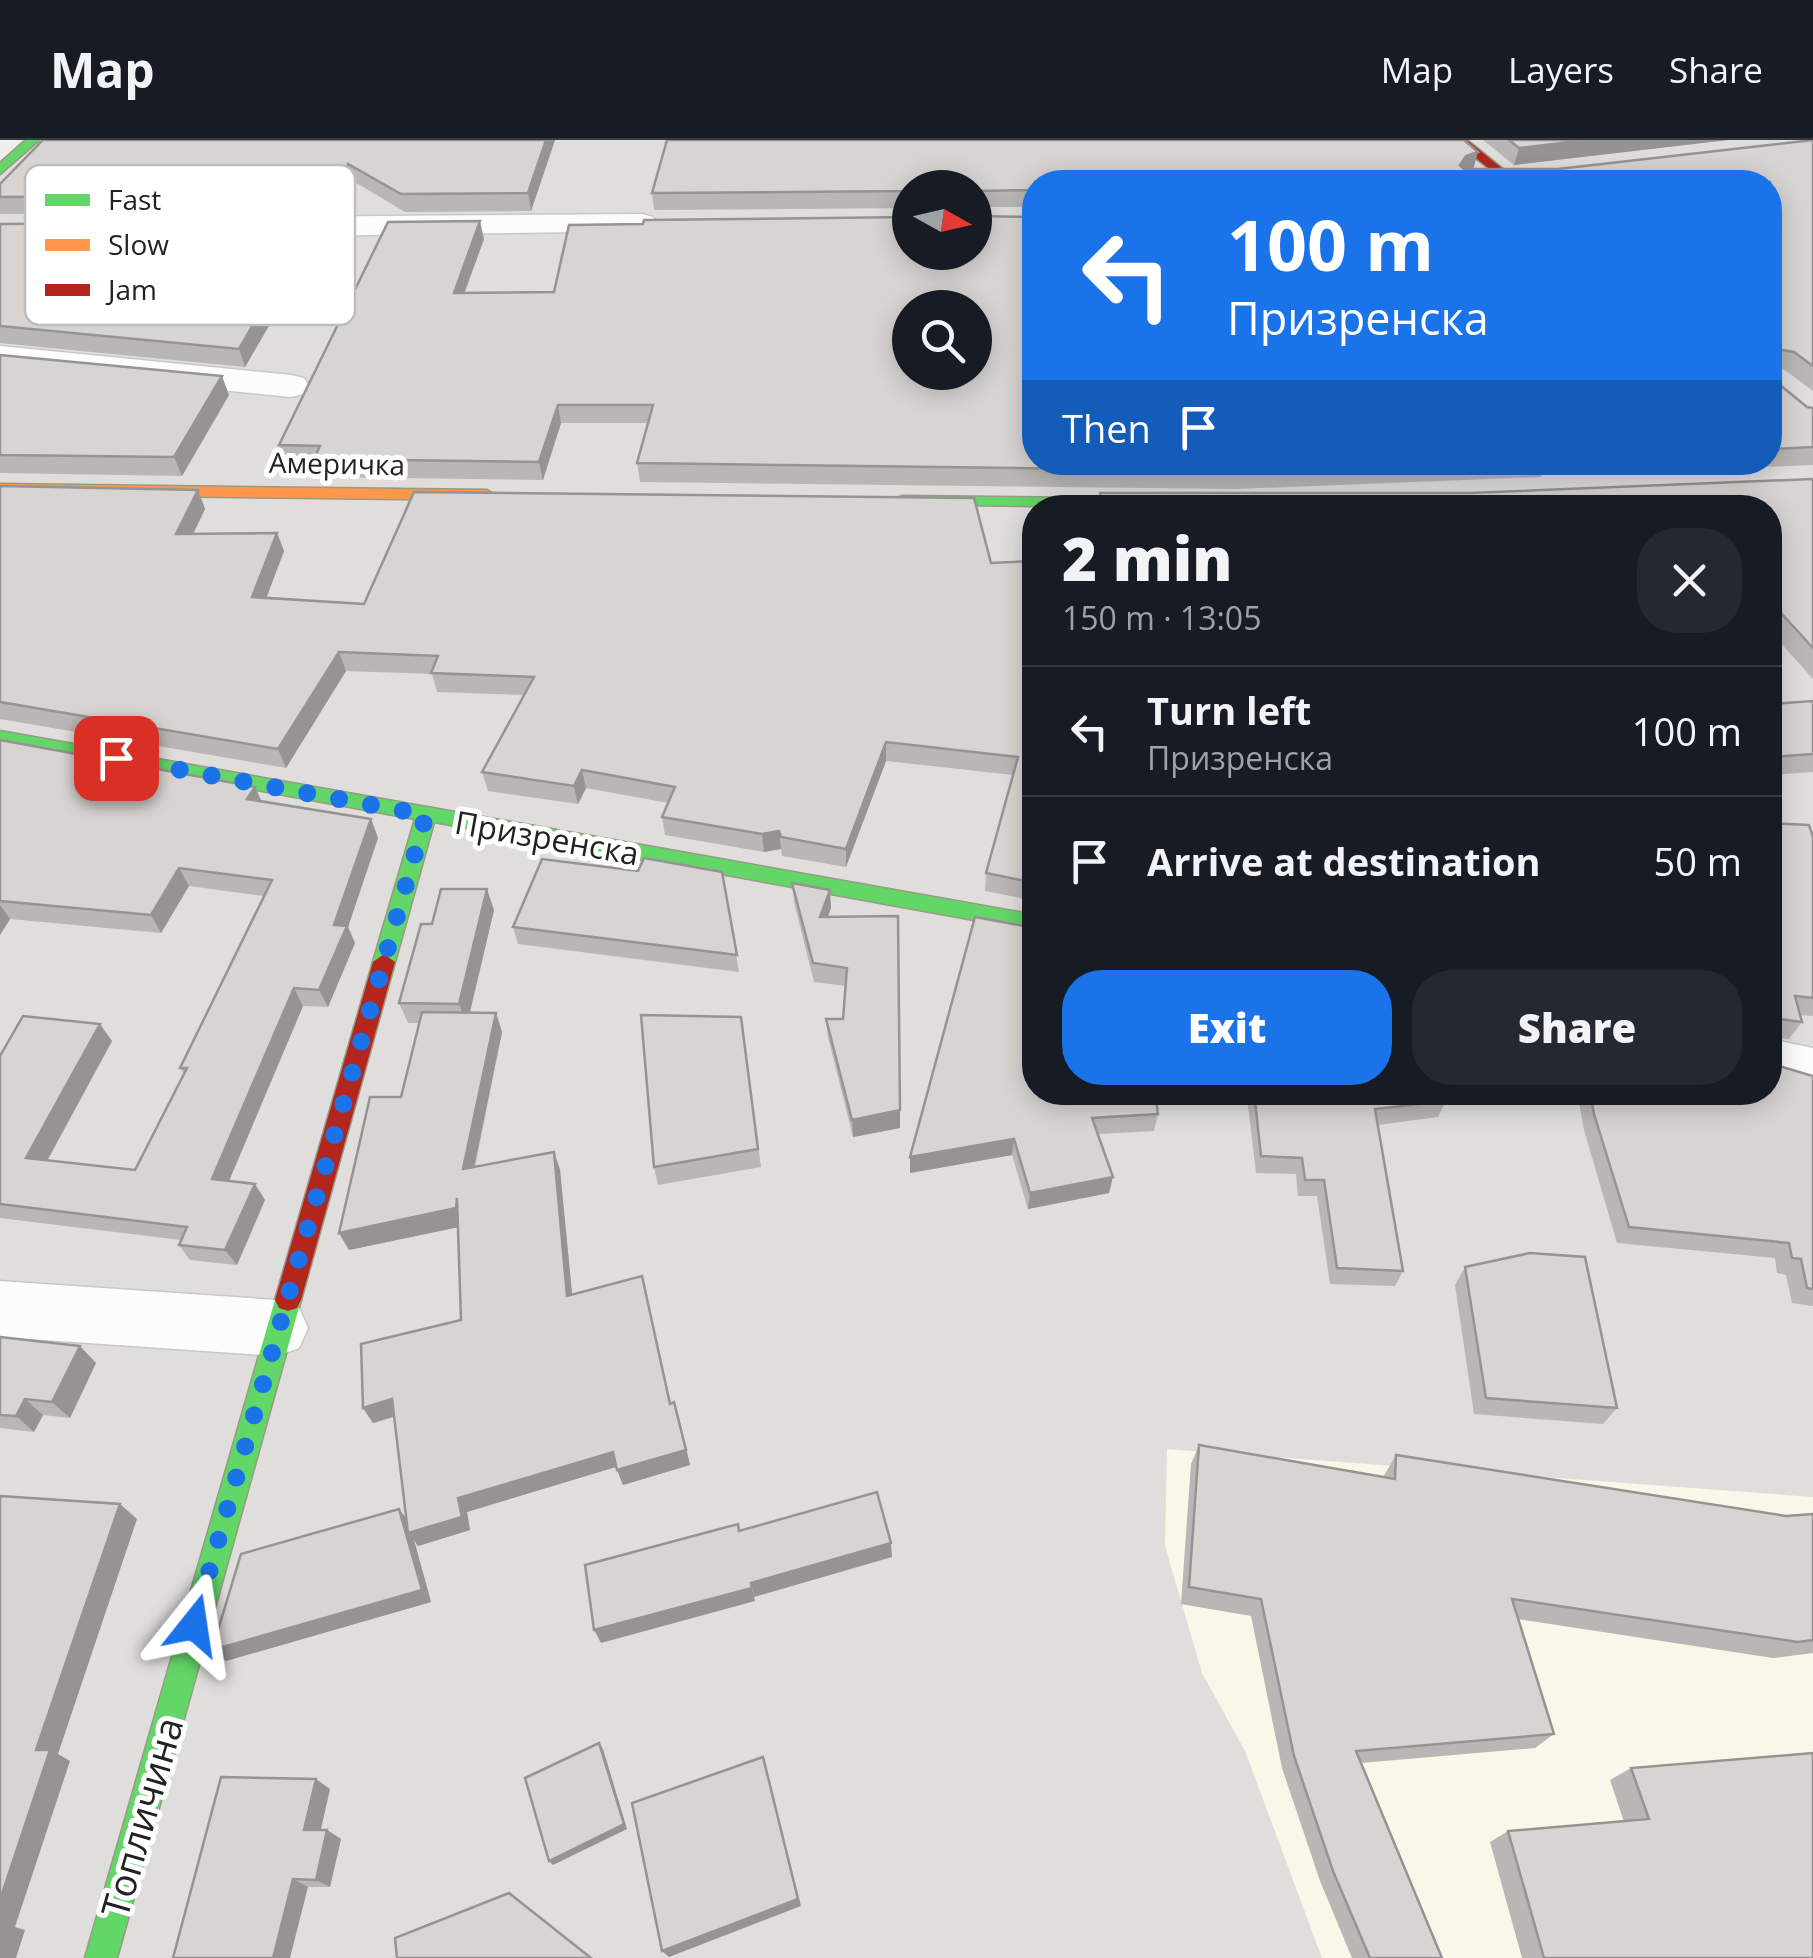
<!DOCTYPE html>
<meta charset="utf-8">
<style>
:root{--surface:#171b24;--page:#242831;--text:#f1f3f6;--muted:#9ea1a6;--line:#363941;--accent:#1a73e8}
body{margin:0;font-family:"Open Sans",sans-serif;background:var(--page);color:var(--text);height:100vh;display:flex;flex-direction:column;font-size:38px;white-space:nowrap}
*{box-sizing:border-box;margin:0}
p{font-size:32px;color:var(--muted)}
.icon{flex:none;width:55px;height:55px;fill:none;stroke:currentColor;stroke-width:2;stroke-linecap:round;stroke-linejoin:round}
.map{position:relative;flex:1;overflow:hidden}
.panel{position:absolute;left:1022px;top:355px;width:760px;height:610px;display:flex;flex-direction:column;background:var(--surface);border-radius:40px;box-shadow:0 5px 25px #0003}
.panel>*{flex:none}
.guide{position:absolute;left:1022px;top:30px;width:760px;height:305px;border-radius:40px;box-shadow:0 5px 25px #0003;background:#1a73e8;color:#fff;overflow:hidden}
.needle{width:65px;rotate:98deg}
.fabs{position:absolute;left:892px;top:30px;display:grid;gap:20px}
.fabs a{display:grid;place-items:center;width:100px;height:100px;border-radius:50%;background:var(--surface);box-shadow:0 5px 25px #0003;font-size:50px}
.pin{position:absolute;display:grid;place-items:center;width:85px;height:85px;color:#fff;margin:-42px;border-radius:20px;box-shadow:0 5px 15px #0006}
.me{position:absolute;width:110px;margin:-55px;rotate:15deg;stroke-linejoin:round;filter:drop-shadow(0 0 8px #0008)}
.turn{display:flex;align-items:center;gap:35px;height:210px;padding:0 40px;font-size:45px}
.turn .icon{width:130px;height:130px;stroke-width:2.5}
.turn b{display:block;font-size:70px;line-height:85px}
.then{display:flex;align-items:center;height:95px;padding:0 40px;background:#0003;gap:20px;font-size:38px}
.round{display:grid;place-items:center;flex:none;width:105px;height:105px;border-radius:40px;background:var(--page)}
.headline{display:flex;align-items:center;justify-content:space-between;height:170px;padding:0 40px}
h1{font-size:60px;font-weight:800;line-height:75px}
.button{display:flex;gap:20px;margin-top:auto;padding:20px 40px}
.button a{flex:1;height:115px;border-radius:40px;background:var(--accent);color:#fff;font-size:40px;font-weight:800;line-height:115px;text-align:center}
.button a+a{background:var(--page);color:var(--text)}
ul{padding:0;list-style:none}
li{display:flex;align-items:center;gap:30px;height:130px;padding:0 40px;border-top:2px solid var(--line)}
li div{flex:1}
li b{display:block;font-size:38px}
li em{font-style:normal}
header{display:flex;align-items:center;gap:60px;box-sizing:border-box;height:140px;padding:0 50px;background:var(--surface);border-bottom:2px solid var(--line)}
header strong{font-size:48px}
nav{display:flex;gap:55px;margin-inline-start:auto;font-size:35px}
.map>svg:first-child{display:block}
</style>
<header>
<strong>Map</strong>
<nav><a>Map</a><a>Layers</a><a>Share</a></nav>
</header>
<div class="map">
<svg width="1813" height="1818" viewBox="0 0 1813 1818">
<rect width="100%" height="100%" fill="#f0eeeb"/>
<path fill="#dfdedc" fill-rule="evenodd" d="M23,0H1813V1818H0V21ZM1035,42H1770V322H1035ZM910,48H975V112H910ZM910,168H975V232H910ZM1035,368H1770V952H1035Z"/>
<polygon fill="#f8f7e8" points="1167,1309 1813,1357 1813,1818 1322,1818 1245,1611 1202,1533 1165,1406"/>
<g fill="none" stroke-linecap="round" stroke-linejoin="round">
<g stroke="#c9c8c7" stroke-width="3">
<g id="street">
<polygon points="642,74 653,77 658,84 653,91 238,97 226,94 222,87 226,80 238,77"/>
<polygon points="0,206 291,235 304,238 309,246 304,254 291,257 0,228"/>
<polygon points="1770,899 1813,908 1813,952 1770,943"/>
<polygon points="0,1141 277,1160 299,1168 308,1188 299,1208 277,1216 0,1197"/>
</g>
</g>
<g stroke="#999a82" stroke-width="3">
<g id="fast">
<polygon points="26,0 39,0 0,34 0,23"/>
<polygon points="903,356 1172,359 1180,364 1178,368 897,364 897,358"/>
<polygon points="0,591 1035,775 1035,791 434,682 395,822 384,830 373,822 415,679 0,603"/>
<polygon points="288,1149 297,1152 301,1160 117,1818 85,1818 275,1160 279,1152"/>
</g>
</g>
<g stroke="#999a82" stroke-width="3">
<polygon id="slow" points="0,344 487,350 495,355 487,360 0,354"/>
</g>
<g stroke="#999a82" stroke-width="3">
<g id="jam">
<polygon points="1453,0 1467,0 1519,42 1506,42"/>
<polygon points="384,814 395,822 301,1160 297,1168 288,1171 279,1168 275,1160 373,822"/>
</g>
</g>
<use href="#street" fill="#fdfcfc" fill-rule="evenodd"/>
<use href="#fast" fill="#63d668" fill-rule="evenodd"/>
<use href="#slow" fill="#ff974d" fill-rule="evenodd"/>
<use href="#jam" fill="#b3261e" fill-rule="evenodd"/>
</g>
<g fill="#b9b6b5">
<polygon points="43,0 555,0 531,71 405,72 353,41 335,72 0,74 0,44"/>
<polygon points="1483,0 1728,0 1514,25"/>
<polygon points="1813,0 1813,251 1785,230 1775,228 1775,241 1807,267 1813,268 1813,325 1664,331 1658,322 1770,322 1770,42 1035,42 1035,67 975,67 910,48 910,68 654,70 652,53 1474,29 1558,29"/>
<polygon points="0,84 319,100 245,227 0,203"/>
<polygon points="643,84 1035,322 1546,322 1541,337 1236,349 640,342 637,323 648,283 561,283 543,340 321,337 316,324 286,324 279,305 484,99 465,152 554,152"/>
<polygon points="0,215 229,255 182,336 0,333"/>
<polygon points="1813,339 1813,539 1770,491 1770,368 1098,368 1100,353 1470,353"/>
<polygon points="0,346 198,350 205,369 193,394 277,393 284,411 266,458 364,464 1035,421 1035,761 985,751 986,733 1013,635 886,621 846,727 782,716 781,709 764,712 665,695 662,677 668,663 586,648 578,664 488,651 482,632 524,555 437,552 432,534 346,531 286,628 0,579"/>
<polygon points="1813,561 1813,632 1770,635 1770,564"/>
<polygon points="0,600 255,647 262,662 371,679 378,698 348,787 355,803 328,867 303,866 229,1041 265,1060 237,1125 190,1120 179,1105 181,1100 0,1078 0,916 112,901 47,1020 135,1030 184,934 180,928 264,756 189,746 161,793 10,779 0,795"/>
<polygon points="1770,683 1813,697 1813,876 1800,875 1802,882 1789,899 1780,898 1779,926 1813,936 1813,1166 1792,1163 1786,1135 1777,1133 1775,1118 1617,1103 1584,990 1577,952 1770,952"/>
<polygon points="722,732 739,832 518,804 513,787"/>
<polygon points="792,743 831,768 828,777 898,776 900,988 853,997 828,897 826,879 843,879 846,846 814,842 794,762"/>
<polygon points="494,770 470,873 496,873 502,892 475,1027 554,1012 560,1030 572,1155 642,1136 671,1263 679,1278 690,1325 623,1345 616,1327 467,1372 470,1390 418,1406 414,1400 431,1462 226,1521 399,1369 406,1379 394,1277 373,1283 363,1268 461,1180 458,1087 349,1110 339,1093 401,957 419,883 408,883 399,863 432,784"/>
<polygon points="741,877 761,1027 658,1045 654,1027"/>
<polygon points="1035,952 1158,974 1154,991 1098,994 1109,1053 1028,1069 1012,1015 910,1033 910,1017"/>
<polygon points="1214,952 1443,952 1446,961 1438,977 1378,985 1403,1131 1395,1146 1330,1144 1317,1056 1298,1056 1296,1034 1256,1033 1247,957"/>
<polygon points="1465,1127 1617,1268 1603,1284 1474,1274 1455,1145"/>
<polygon points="0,1197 96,1223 70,1278 43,1275 34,1292 0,1288"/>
<polygon points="1199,1305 1383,1337 1396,1315 1786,1376 1813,1374 1813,1513 1773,1518 1518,1479 1554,1594 1535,1608 1361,1623 1442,1818 1352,1818 1320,1741 1282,1628 1251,1476 1181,1464 1191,1324"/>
<polygon points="1631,1628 1813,1818 1522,1818 1490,1702 1508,1691 1624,1682 1610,1640"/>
<polygon points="330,1649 320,1690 327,1690 341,1699 330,1747 308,1747 173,1818"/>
</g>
<g fill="#969493">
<polygon points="546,0 555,0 531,71 528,53"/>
<polygon points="1586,0 1728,0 1514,25 1519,8"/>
<polygon points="1478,12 1473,30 1461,33 1460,25 1466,16"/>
<polygon points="348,24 353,41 335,72 330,55"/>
<polygon points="480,81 484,99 458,170 454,153"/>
<polygon points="313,82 319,100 245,227 239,209"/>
<polygon points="222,236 229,255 182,336 174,317"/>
<polygon points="558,265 561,283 543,340 539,322"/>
<polygon points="198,350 205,369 184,413 176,394"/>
<polygon points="277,393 284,411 260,475 252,457"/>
<polygon points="339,512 346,531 286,628 278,609"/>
<polygon points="886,602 886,621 846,727 846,709"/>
<polygon points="582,630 586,648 578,664 574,646"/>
<polygon points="255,647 263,665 247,659"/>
<polygon points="371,679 378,698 348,787 355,803 328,867 319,850 334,785"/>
<polygon points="779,691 781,709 764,712 762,694"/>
<polygon points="179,728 189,746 161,793 151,775"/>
<polygon points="487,749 494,770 467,884 459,864"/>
<polygon points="830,750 831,768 821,795 820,777"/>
<polygon points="0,765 10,779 0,795"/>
<polygon points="294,848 303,866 223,1055 212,1039"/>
<polygon points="496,873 502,892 470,1047 463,1029"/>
<polygon points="100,884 112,901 40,1034 26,1018"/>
<polygon points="900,970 900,988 853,997 852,980"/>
<polygon points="1014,999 1012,1015 910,1033 910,1017"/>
<polygon points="554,1012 560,1030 574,1173 567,1156"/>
<polygon points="1113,1037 1109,1053 1028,1069 1030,1053"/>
<polygon points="255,1044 265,1060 237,1125 225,1110"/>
<polygon points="457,1058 464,1086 349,1110 339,1093"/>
<polygon points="80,1206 96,1223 70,1278 52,1262"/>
<polygon points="25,1259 43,1275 34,1292 16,1276"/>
<polygon points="392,1259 402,1274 373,1283 363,1268"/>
<polygon points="679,1278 690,1325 623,1345 617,1330"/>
<polygon points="613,1312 619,1326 467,1372 470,1390 418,1406 414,1400 431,1462 226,1521 212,1510 399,1369 409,1382 458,1358"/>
<polygon points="120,1364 137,1379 58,1614 70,1621 15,1787 25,1790 16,1818 0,1818 0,1760 36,1610"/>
<polygon points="891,1403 892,1417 754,1457 751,1443"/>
<polygon points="752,1448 755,1461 601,1503 594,1490"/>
<polygon points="599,1603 603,1609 627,1689 553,1725 549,1721"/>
<polygon points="763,1617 801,1766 669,1817 662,1811"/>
<polygon points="316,1639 330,1649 319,1698 304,1690"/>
<polygon points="327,1690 341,1699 330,1747 316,1740"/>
<polygon points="293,1739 308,1747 290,1818 273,1818"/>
</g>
<g fill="#d7d4d2" stroke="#969493" stroke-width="2.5" fill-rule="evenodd">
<polygon points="43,0 546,0 528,53 401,54 348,24 330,55 0,57 0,44"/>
<polygon points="667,0 1464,0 1478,12 1466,16 1460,25 1464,29 1558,29 1813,0 1813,226 1794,212 1776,209 1775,241 1807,267 1813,268 1813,307 1770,309 1770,42 1035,42 1035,50 975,51 975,48 910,48 910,51 652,53"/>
<polygon points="1509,0 1586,0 1519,8"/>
<path d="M975,76L1035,77V322H1441L1240,331L637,323L653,265H558L539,322L314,319L320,306L279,305L388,82L480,81L454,153L554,152L569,85L643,84L644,80L910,77V112H975ZM910,168H975V232H910Z"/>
<polygon points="313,82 239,209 0,186 0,84"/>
<polygon points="0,215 222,236 174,317 0,315"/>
<polygon points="1813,339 1813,508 1770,461 1770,368 1103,368 1100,353 1470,353"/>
<polygon points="0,346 198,350 176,394 277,393 252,457 364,464 414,352 974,358 991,423 1035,421 1035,743 986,733 1018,617 886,602 846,709 781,697 779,691 762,694 662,677 675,647 582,630 574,646 482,632 534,537 431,533 438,516 339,512 278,609 0,562"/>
<polygon points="1813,561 1813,614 1770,617 1770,564"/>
<polygon points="0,600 255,647 247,659 371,679 334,785 347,786 319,850 294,848 212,1039 255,1044 225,1110 179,1105 187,1087 0,1064 0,916 23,876 100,884 26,1018 135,1030 187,928 180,928 272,740 179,728 151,775 0,761"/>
<polygon points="1770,683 1809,685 1813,697 1813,858 1795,856 1802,882 1780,879 1779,926 1813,936 1813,1149 1807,1148 1801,1119 1792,1118 1789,1103 1629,1087 1594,974 1590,952 1770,952"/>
<polygon points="644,718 722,732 737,815 513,787 542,719 638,731"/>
<polygon points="792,743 830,750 820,777 898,776 900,970 852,980 826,879 843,879 847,828 813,823"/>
<polygon points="441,749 487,749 459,864 399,863 421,784 432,784"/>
<polygon points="975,777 1035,788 1035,952 1155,952 1158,974 1092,978 1113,1037 1030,1053 1014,999 910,1017"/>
<polygon points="422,872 496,873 463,1029 554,1012 567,1156 642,1136 670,1264 674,1262 686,1310 617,1330 613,1312 533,1336 458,1358 462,1377 408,1393 392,1259 363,1268 361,1204 461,1180 457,1058 456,1068 339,1093 370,957 401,957"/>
<polygon points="641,875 741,877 758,1009 654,1027"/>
<polygon points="1254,952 1443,952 1446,961 1375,969 1403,1131 1337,1128 1324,1040 1305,1040 1302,1018 1261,1016"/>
<polygon points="1530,1113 1585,1117 1617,1268 1486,1258 1465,1127"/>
<polygon points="0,1197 80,1206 52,1262 25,1259 16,1276 0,1275"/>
<polygon points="1199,1305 1395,1339 1396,1315 1786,1376 1813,1374 1813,1500 1798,1502 1512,1459 1554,1594 1356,1611 1442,1818 1370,1818 1333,1731 1294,1616 1261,1459 1189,1447"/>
<polygon points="877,1352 891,1403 751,1443 752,1448 594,1490 585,1425 738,1384 739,1391"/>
<polygon points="0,1356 120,1364 36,1610 50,1610 0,1760"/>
<polygon points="399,1369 422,1450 212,1510 241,1414"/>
<polygon points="599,1603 624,1684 549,1721 525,1638"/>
<polygon points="1813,1613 1813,1818 1544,1818 1508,1691 1649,1679 1631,1628"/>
<polygon points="763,1617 798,1759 662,1811 632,1663"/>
<polygon points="221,1637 316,1639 304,1690 327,1690 316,1740 293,1739 273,1818 173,1818"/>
<polygon points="509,1753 591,1818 397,1818 395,1798"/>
</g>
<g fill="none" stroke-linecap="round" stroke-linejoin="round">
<polyline stroke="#1a73e8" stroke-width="18" stroke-dasharray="0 32.4" points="116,618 426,675 194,1485"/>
</g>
<g text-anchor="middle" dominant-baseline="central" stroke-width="10" stroke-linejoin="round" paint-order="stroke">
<g font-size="28" fill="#222" stroke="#fff">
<text transform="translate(337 323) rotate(1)">Америчка</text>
</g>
<g font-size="32" fill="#222" stroke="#fff">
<text transform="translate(547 697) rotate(10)">Призренска</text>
</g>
<g font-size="38" fill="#222" stroke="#fff">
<text transform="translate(141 1677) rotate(-74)">Топличина</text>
</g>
</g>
<rect x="25" y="25" width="330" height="160" rx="15" fill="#fff" stroke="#bdbdbd" stroke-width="2.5"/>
<rect x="45" y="54" width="45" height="12" fill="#63d668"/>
<rect x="45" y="99" width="45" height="12" fill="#ff974d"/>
<rect x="45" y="144" width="45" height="12" fill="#b3261e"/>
<g font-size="28" fill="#222">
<text x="108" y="70">Fast</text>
<text x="108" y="115">Slow</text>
<text x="108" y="160">Jam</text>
</g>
</svg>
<div class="fabs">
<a><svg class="needle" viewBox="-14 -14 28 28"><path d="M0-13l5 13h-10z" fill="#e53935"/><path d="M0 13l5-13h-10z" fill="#9ea1a6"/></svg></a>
<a><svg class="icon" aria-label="search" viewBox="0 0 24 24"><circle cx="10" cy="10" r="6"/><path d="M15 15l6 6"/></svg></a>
</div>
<div class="pin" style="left:116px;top:618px;background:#d93025"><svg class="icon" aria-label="arrive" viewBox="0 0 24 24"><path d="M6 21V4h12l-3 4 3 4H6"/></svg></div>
<svg class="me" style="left:194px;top:1485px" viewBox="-20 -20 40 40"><path d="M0-17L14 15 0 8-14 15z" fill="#1a73e8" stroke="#fff" stroke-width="4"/></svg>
<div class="guide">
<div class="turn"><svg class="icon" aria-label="left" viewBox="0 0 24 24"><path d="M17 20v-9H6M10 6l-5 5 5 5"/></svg><div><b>100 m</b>Призренска</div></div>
<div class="then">Then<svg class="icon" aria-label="arrive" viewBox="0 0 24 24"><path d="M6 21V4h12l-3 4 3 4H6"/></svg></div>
</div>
<section class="panel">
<div class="headline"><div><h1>2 min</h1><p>150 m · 13:05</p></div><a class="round"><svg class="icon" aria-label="close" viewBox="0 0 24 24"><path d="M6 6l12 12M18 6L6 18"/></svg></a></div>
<ul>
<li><svg class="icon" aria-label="left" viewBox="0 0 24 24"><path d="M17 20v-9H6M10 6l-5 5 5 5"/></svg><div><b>Turn left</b><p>Призренска</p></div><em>100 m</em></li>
<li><svg class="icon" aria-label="arrive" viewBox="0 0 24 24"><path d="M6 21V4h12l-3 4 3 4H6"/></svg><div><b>Arrive at destination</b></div><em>50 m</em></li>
</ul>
<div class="button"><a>Exit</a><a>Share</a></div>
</section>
</div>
